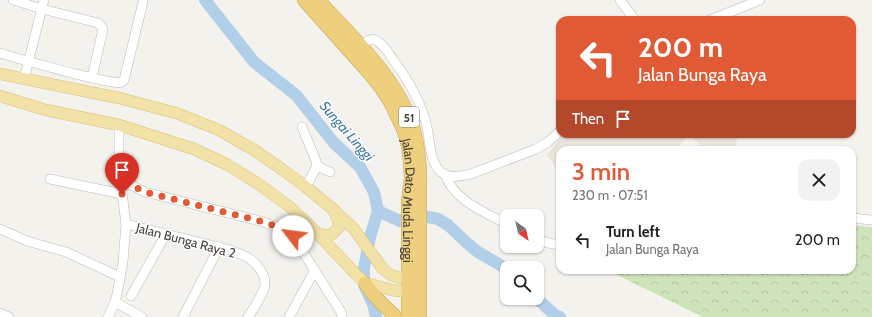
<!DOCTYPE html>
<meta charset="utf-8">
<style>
:root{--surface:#fff;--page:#f2f2f2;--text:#202124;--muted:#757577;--accent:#e15a36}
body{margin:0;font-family:Cabin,sans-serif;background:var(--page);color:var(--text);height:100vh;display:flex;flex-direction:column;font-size:15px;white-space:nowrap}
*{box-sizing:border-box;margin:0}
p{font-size:13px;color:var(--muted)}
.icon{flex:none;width:22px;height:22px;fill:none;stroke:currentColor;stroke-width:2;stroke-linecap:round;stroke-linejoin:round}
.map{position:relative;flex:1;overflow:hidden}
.sheet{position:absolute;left:556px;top:146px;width:300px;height:128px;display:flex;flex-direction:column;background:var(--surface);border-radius:12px;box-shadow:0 1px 3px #0004}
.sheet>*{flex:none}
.top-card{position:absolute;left:556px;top:16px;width:300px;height:122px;border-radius:12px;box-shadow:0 1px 3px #0004;background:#e15a36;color:#fff;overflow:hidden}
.needle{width:26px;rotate:146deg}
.controls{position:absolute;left:500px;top:209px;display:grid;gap:8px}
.controls a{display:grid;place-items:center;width:44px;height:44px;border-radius:8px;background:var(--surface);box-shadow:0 1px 3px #0004;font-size:20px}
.pin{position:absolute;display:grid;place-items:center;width:34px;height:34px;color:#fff;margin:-41px -17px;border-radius:50% 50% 50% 0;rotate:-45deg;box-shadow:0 0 4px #0007}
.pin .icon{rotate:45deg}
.me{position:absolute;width:44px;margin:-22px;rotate:300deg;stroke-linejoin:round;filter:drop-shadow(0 0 3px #0008)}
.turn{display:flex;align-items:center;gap:14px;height:84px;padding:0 16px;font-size:18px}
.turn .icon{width:52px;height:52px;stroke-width:2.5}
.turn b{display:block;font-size:28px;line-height:34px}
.then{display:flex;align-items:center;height:38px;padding:0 16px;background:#0003;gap:8px;font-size:15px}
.round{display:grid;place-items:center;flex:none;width:42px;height:42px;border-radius:12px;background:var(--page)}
.head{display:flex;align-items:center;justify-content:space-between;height:68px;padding:0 16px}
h1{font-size:24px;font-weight:600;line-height:30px;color:var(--accent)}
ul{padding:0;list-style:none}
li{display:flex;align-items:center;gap:12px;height:52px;padding:0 16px}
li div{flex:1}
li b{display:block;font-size:15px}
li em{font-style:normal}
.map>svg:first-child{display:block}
</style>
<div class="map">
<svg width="872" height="317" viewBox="0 0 872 317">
<defs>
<pattern id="forest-crowns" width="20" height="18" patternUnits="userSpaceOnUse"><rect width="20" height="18" fill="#cee3ba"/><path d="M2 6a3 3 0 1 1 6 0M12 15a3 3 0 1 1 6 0" fill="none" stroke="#b2c4a1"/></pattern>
</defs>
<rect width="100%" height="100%" fill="#f4f2ec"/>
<polygon fill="#e8e4db" points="564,134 735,134 737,141 734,150 706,150 689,135 675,150 560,150 560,174 547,155"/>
<polygon fill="url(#forest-crowns)" points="852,225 872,227 872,317 703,317 607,270 852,270"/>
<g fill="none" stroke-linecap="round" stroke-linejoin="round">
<g stroke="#b1cfe9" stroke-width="12">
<polyline points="205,0 254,62 296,95 334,143 360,167 374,192 378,211 370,237 364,268 364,285 373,304 376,317"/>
<polyline points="378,211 400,221 428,217 438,219 448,225 467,243 478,252 507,269"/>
<polyline points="536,298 554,314 560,317"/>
</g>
<g stroke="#bfbab0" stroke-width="10">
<g id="minor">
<polyline points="13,0 42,9 98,23 103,29 92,78"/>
<polyline points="620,0 635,20"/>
<polyline points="710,20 760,0"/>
<path d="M356,49L369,40L373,39C383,43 388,52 394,61C408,80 420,100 426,123C430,137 429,162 441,172C450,179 462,176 471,174L536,149L548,142L560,131"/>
<path d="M0,53C25,61 50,67 75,74C90,77 105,82 120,83L124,80L143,2"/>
<polyline points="24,79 44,0"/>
<polyline points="302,127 316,161 317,166 306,187"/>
<polyline points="317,166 330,172"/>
<polyline points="119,170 133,186 145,192 260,221 281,228 293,236 341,312 342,317"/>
<path d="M445,174C453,200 484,212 507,224"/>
<polyline points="50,179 122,194"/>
<polyline points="852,218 872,220"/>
<path d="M126,224C150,230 174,236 198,242C214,246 236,250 250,259C257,264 264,273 265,282C266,291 253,309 248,317"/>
<polyline points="0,229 27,241 66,252 120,277"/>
<polyline points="537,239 548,243 560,245"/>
<polyline points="131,296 166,234"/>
<polyline points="115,302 142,317"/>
<polyline points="0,313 9,317"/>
<polyline points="108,317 115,302 117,294 123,262 126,224 119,170 119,125"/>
<polyline points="183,317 219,247"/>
<polyline points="289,317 315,270"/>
</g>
</g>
<g stroke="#d7c078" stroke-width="12">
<g id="major">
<polyline points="0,74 119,98 176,113 219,130 254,150 283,170 306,187 334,210 354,229 383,269 391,275 401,278 416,279"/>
<polyline points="0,96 46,110 119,125 194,149 228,165 260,185 290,207 317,233 351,269 365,283 392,290 415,293"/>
<path d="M317,233C328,237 331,237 339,227L338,221L334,210"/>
</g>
</g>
<g stroke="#cca54e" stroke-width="14">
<g id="highway">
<path id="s1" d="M304,0L369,73L381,88L390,102L404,131L408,146L410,162L411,178L408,202V317"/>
<path d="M318,0C353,37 399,80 414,130C418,146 420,162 420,179V317"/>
<path d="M365,283C373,296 383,305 394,315L395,317"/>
</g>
</g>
<use href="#minor" stroke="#fff" stroke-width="9"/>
<use href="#major" stroke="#f3e2a7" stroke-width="11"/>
<use href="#highway" stroke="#eecf7e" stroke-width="13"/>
</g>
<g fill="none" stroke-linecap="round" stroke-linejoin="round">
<polyline stroke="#e15a36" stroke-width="7" stroke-dasharray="0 12.6" points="122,194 120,170 133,186 145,192 260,221 282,228 293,236"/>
</g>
<g text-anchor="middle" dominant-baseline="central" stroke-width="3" stroke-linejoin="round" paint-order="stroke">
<rect fill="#fff" stroke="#7f7c76" stroke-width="1" x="399" y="107" width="20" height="20" rx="3"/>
<g font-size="12" font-weight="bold" fill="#48443b">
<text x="409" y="117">51</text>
</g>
<g font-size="13" fill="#48443b" stroke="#fff">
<text stroke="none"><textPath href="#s1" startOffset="236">Jalan Dato Muda Linggi</textPath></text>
<text transform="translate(186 240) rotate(15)">Jalan Bunga Raya 2</text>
</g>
<g font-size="14" font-style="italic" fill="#3f76a9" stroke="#fff">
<text transform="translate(347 131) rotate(49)">Sungai Linggi</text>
</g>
</g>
</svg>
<div class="controls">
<a><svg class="needle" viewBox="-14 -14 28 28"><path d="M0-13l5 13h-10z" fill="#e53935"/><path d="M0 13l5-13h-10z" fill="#757577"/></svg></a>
<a><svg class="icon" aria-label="search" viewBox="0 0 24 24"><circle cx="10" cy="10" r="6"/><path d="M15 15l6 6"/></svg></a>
</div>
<div class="pin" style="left:122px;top:194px;background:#d93025"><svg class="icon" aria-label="arrive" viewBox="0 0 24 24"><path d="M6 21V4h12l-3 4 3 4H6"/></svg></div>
<svg class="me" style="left:293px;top:236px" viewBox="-20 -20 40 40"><circle r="19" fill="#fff"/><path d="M0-13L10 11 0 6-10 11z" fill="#e15a36"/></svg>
<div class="top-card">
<div class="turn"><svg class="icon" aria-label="left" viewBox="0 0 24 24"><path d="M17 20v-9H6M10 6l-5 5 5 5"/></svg><div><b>200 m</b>Jalan Bunga Raya</div></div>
<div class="then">Then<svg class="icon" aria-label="arrive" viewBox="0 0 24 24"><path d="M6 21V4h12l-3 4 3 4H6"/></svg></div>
</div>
<section class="sheet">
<div class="head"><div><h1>3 min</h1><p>230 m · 07:51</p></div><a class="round"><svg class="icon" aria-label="close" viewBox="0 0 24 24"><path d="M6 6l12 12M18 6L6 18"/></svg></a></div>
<ul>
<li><svg class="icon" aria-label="left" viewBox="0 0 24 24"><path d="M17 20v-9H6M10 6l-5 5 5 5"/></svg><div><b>Turn left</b><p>Jalan Bunga Raya</p></div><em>200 m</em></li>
</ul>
</section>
</div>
